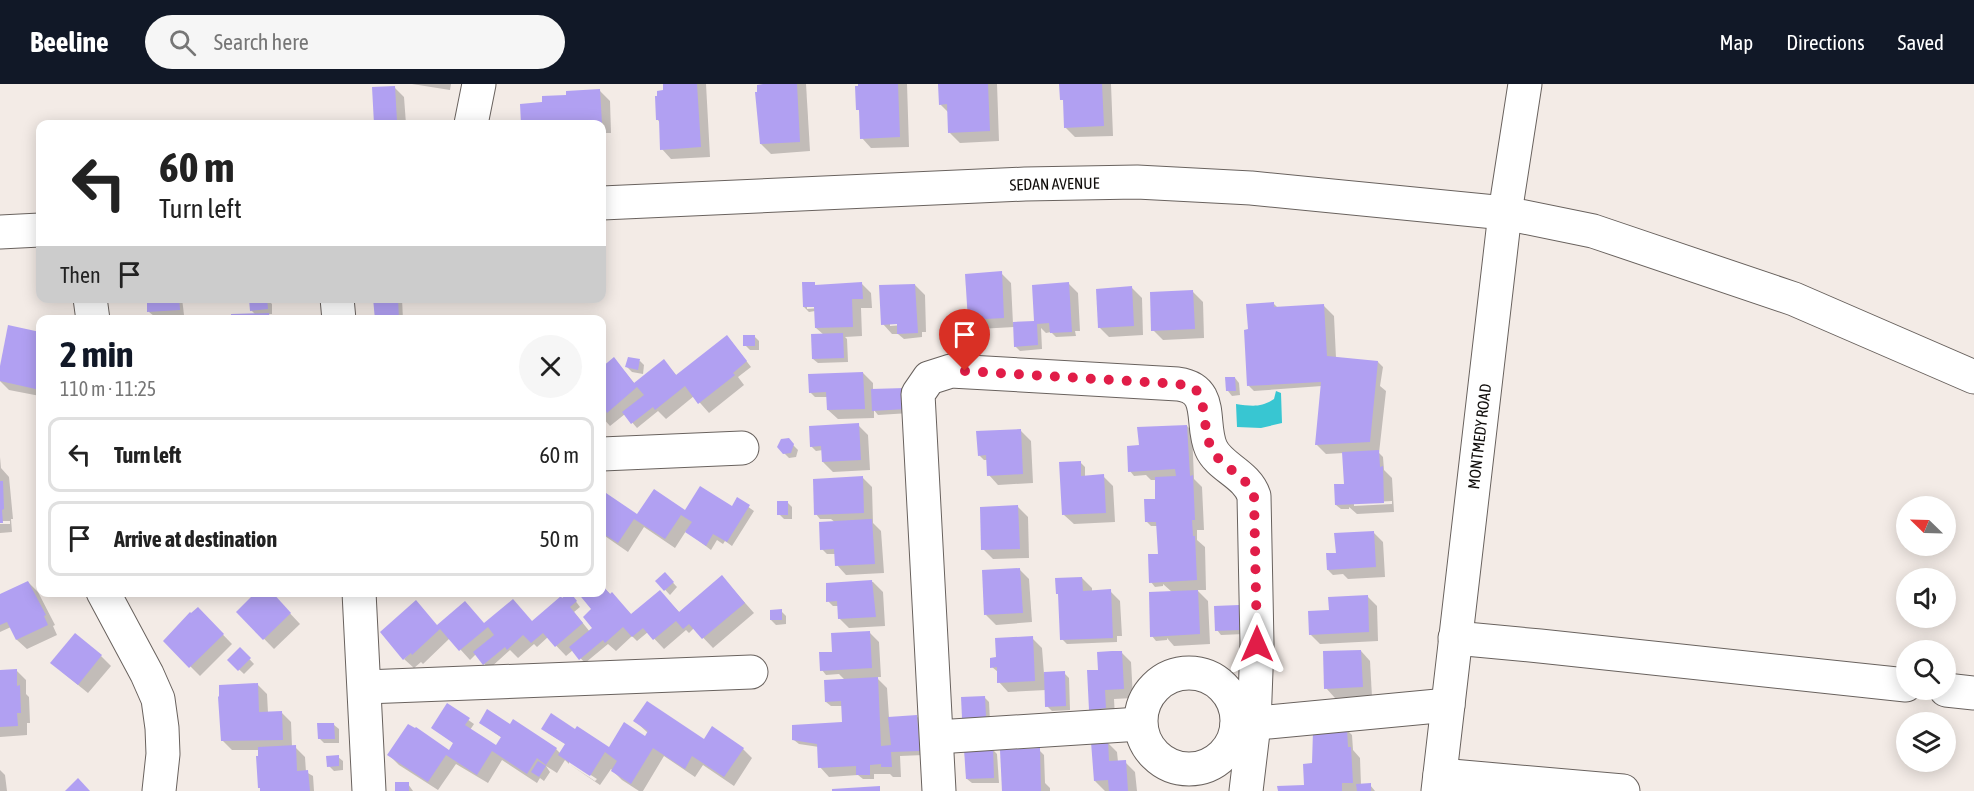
<!DOCTYPE html>
<meta charset="utf-8">
<style>
:root{--surface:#fff;--page:#f6f6f6;--text:#222;--muted:#767676;--line:#e0e0e0;--accent:#111827}
body{margin:0;font-family:"Asap Condensed",sans-serif;background:var(--page);color:var(--text);height:100vh;display:flex;flex-direction:column;font-size:22px;white-space:nowrap}
*{box-sizing:border-box;margin:0}
p{font-size:20px;color:var(--muted)}
.icon{flex:none;width:33px;height:33px;fill:none;stroke:currentColor;stroke-width:2;stroke-linecap:round;stroke-linejoin:round}
.map{position:relative;flex:1;overflow:hidden}
.drawer{position:absolute;left:36px;top:231px;width:570px;height:282px;display:flex;flex-direction:column;background:var(--surface);border-radius:12px;box-shadow:0 3px 15px #0003}
.drawer>*{flex:none}
.hud{position:absolute;left:36px;top:36px;width:570px;height:183px;border-radius:12px;box-shadow:0 3px 15px #0003;background:#fff;color:var(--text);overflow:hidden}
.needle{width:39px;rotate:293deg}
.fabs{position:absolute;left:1896px;top:412px;display:grid;gap:12px}
.fabs a{display:grid;place-items:center;width:60px;height:60px;border-radius:50%;background:var(--surface);box-shadow:0 3px 15px #0003;font-size:30px}
.pin{position:absolute;display:grid;place-items:center;width:51px;height:51px;color:#fff;margin:-62px -26px;border-radius:50% 50% 50% 0;rotate:-45deg;box-shadow:0 0 6px #0007}
.pin .icon{rotate:45deg}
.me{position:absolute;width:66px;margin:-33px;rotate:0deg;stroke-linejoin:round;filter:drop-shadow(0 0 4px #0008)}
.turn{display:flex;align-items:center;gap:21px;height:126px;padding:0 24px;font-size:27px}
.turn .icon{width:78px;height:78px;stroke-width:2.5}
.turn b{display:block;font-size:42px;line-height:51px}
.then{display:flex;align-items:center;height:57px;padding:0 24px;background:#0003;gap:12px;font-size:22px}
.round{display:grid;place-items:center;flex:none;width:63px;height:63px;border-radius:32px;background:var(--page)}
.summary{display:flex;align-items:center;justify-content:space-between;height:102px;padding:0 24px}
h1{font-size:36px;font-weight:700;line-height:45px;color:var(--accent)}
ul{padding:0;list-style:none}
li{display:flex;align-items:center;gap:18px;height:75px;margin:0 12px 9px;padding:0 12px;border:3px solid var(--line);border-radius:12px}
li div{flex:1}
li b{display:block;font-size:22px}
li em{font-style:normal}
header{display:flex;align-items:center;gap:36px;box-sizing:border-box;height:84px;padding:0 30px;background:var(--accent);color:#fff}
header strong{font-size:28px}
nav{display:flex;gap:33px;margin-inline-start:auto;font-size:21px}
.search{width:420px;height:54px;background:var(--page);display:flex;align-items:center;gap:15px;box-sizing:border-box;padding:0 21px;border-radius:33px;color:var(--muted);font-size:22px}
.map>svg:first-child{display:block}
</style>
<header>
<strong>Beeline</strong>
<div class="search"><svg class="icon" aria-label="search" viewBox="0 0 24 24"><circle cx="10" cy="10" r="6"/><path d="M15 15l6 6"/></svg>Search here</div>
<nav><a>Map</a><a>Directions</a><a>Saved</a></nav>
</header>
<div class="map">
<svg width="1974" height="707" viewBox="0 0 1974 707">
<rect width="100%" height="100%" fill="#f3ebe6"/>
<path fill="#38c6d2" d="M1276,307L1281,309L1282,339L1261,344L1237,343L1236,320C1251,322 1261,324 1274,315Z"/>
<g fill="#0003" fill-rule="evenodd">
<polygon points="412,0 451,0 450,6"/>
<polygon points="664,0 706,0 710,73 671,75 662,65 660,39 658,36 665,8"/>
<polygon points="764,0 806,0 810,67 771,70 761,60"/>
<polygon points="859,0 907,0 909,63 871,64 862,54 861,29 858,25"/>
<polygon points="939,0 997,0 999,57 960,59 950,49 949,29 940,20"/>
<polygon points="1061,0 1111,0 1113,52 1075,53 1065,43 1064,17 1062,15"/>
<polygon points="394,3 404,13 406,40 371,40 376,40 373,4"/>
<polygon points="600,7 610,17 611,49 602,49 602,40 523,40 522,21 543,20 568,12"/>
<polygon points="1001,189 1011,199 1013,240 1036,238 1068,199 1078,209 1080,247 1075,247 1076,252 1056,253 1051,248 1046,249 1041,244 1042,265 1020,267 1015,262 1014,243 979,245 969,236"/>
<path d="M861,199L871,209L872,224H861L862,252L845,253L847,255L848,278L818,279L813,275L824,251L816,244L815,227L809,228L804,223L815,202ZM821,221V224L807,225V222Z"/>
<path d="M915,201L925,211L926,248H922V253L904,255L898,250H892L883,240ZM890,239L904,241L890,242Z"/>
<polygon points="1132,204 1142,214 1143,251 1109,253 1099,243"/>
<polygon points="1193,208 1203,218 1204,254 1163,256 1153,246"/>
<polygon points="149,214 182,214 184,231 154,232 149,228"/>
<polygon points="375,214 402,214 403,236 376,236"/>
<polygon points="267,215 272,220 272,230 268,230 274,236 232,236 256,231 251,226"/>
<path d="M1274,220L1278,224L1324,222L1334,232L1336,274L1378,278L1383,283L1380,302L1386,307L1379,369L1383,373L1384,386L1392,394L1394,428L1357,430L1349,423V425H1341L1336,421L1346,404L1344,369L1326,370L1316,360L1322,302L1254,307L1249,302ZM1392,417V420L1354,422V419Z"/>
<polygon points="10,243 40,249 40,312 9,306 0,297"/>
<polygon points="754,252 759,257 759,266 750,266 745,261"/>
<polygon points="731,257 751,283 738,293 744,301 709,329 694,312 666,335 658,327 637,344 625,330 610,342 602,333 602,285 614,275 635,300 664,277 677,292"/>
<polygon points="640,277 644,281 643,290 632,288 627,283"/>
<polygon points="863,289 873,299 873,307 910,329 878,331 874,326 874,334 838,335 828,326 828,313 815,313 810,308"/>
<polygon points="1235,294 1239,299 1240,311 1232,312 1228,307"/>
<polygon points="858,341 868,351 870,386 833,388 823,378 823,366 816,367 811,362"/>
<polygon points="1187,342 1192,347 1194,395 1202,403 1204,446 1197,446 1197,456 1205,463 1206,506 1197,506 1208,517 1210,560 1174,562 1167,554 1167,556 1156,557 1152,552 1172,508 1163,500 1163,502 1155,503 1151,498 1160,474 1158,442 1151,442 1147,438 1157,419 1156,396 1151,396 1146,391 1134,392 1130,387 1140,363"/>
<polygon points="1021,347 1031,357 1033,399 998,401 989,391 988,376 984,376 979,371"/>
<polygon points="788,356 798,366 796,373 789,374 784,369"/>
<polygon points="0,373 1,384 9,393 13,435 11,435 12,448 0,449 0,440 10,440 10,437 0,437"/>
<polygon points="1080,378 1085,383 1085,393 1103,392 1113,402 1115,438 1074,440 1064,431"/>
<polygon points="862,393 872,403 873,439 881,447 884,489 846,491 837,481 836,470 827,470 822,465 836,439 831,435 820,435 816,430"/>
<polygon points="602,408 638,432 732,424 737,415 754,427 732,462 725,457 723,460 717,456 711,466 686,447 675,464 644,443 628,468 602,450"/>
<polygon points="787,418 792,423 792,435 784,435 779,430"/>
<polygon points="1018,423 1028,433 1029,474 993,475 983,465"/>
<polygon points="1373,448 1383,458 1385,493 1348,495 1343,490 1333,491 1328,486 1335,470"/>
<polygon points="1019,485 1029,495 1032,538 996,541 986,531"/>
<polygon points="665,490 677,503 670,511 657,497"/>
<polygon points="1082,494 1092,504 1092,508 1110,507 1120,517 1122,552 1117,552 1117,558 1067,560 1062,555"/>
<polygon points="28,498 38,508 55,541 53,542 57,551 27,565 17,556 11,543 0,548 0,512"/>
<polygon points="873,498 883,508 885,542 849,544 839,534 839,522 833,522 828,517 827,500"/>
<polygon points="602,502 632,531 660,508 680,529 731,503 754,529 713,564 694,544 689,549 686,546 664,565 648,548 637,557 632,552 616,567 608,560 585,579 573,566 566,572 548,553 537,563 534,560 518,574 510,566 489,585 476,570 470,576 450,554 423,580 421,578 414,584 404,575 438,542 532,538 574,515 580,523 574,528 590,548 595,544 593,525 602,508"/>
<polygon points="270,508 300,540 274,565 238,528"/>
<polygon points="1367,512 1377,522 1378,557 1320,560 1310,550 1331,528"/>
<polygon points="1239,523 1243,528 1244,550 1221,551 1217,546"/>
<polygon points="198,525 232,560 200,592 165,557"/>
<polygon points="781,527 786,532 786,540 776,541 771,536"/>
<polygon points="869,548 879,558 881,593 876,593 887,604 889,634 917,633 922,637 924,671 900,672 901,693 893,693 890,690 874,690 874,695 863,695 858,691 829,693 820,683 819,663 799,660 794,656 844,640 843,622 831,622 826,618 845,596 839,590 826,591 822,586 834,569"/>
<polygon points="1032,554 1042,564 1044,590 1064,589 1069,594 1070,626 1052,627 1047,622 1046,606 1008,608 999,598 998,588 992,583 997,575"/>
<polygon points="240,565 254,580 244,590 229,576"/>
<polygon points="1361,567 1370,577 1372,613 1335,614 1326,604"/>
<polygon points="1121,568 1131,578 1133,614 1114,615 1115,634 1100,635 1090,625 1099,587"/>
<polygon points="101,572 111,582 88,609 62,588"/>
<polygon points="16,586 26,596 26,610 29,613 30,639 27,639 27,651 0,653 0,587"/>
<polygon points="257,600 267,610 268,629 281,628 291,638 292,663 295,663 305,673 306,688 313,692 314,707 262,707 260,666 232,666 222,656"/>
<polygon points="984,613 989,618 990,637 969,638 964,633"/>
<polygon points="447,621 474,640 470,646 496,663 502,654 481,639 509,641 556,665 561,670 567,661 548,649 609,665 645,654 648,649 635,637 705,657 743,665 752,674 734,702 703,681 695,693 664,672 643,707 639,707 622,696 611,685 600,701 569,680 595,697 597,695 569,677 569,680 565,676 557,689 546,682 550,688 544,697 540,694 537,699 502,676 488,699 456,680 438,706 399,681 389,671 450,668 455,660 433,644"/>
<polygon points="334,641 339,645 339,659 324,659 319,654"/>
<polygon points="1347,646 1352,651 1353,666 1360,674 1361,701 1370,701 1375,707 1279,707 1279,704 1306,702 1312,681"/>
<polygon points="1107,658 1117,668 1118,678 1125,678 1135,688 1137,707 1105,707 1095,697"/>
<polygon points="992,665 997,670 999,699 972,699 967,695"/>
<polygon points="1039,666 1044,671 1045,699 1050,704 1050,707 1004,707 1003,696"/>
<polygon points="338,673 343,677 343,686 334,687 329,682"/>
<polygon points="0,686 5,691 7,707 0,707"/>
<polygon points="397,700 408,700 413,707 397,707"/>
</g>
<g fill="#b1a0f2">
<polygon points="663,0 697,0 701,63 660,66 659,36 656,36 655,12 657,12 657,7 663,6"/>
<polygon points="763,0 797,0 800,58 760,60 755,8 757,8 757,1"/>
<polygon points="858,0 898,0 900,53 860,55 859,26 856,26 855,2 858,2"/>
<polygon points="938,0 988,0 990,47 948,49 947,20 939,21"/>
<polygon points="1059,0 1102,0 1104,42 1064,44 1063,16 1060,16"/>
<polygon points="395,2 397,37 403,38 403,40 374,40 372,3"/>
<polygon points="600,5 602,40 521,40 520,20 542,18 542,12 566,11 566,7"/>
<polygon points="1002,187 1004,234 968,236 965,190"/>
<polygon points="802,198 815,198 815,201 862,198 863,215 852,215 853,243 815,244 814,223 803,223"/>
<polygon points="1069,198 1072,248 1050,249 1049,239 1037,240 1038,261 1014,263 1013,238 1034,237 1032,201"/>
<polygon points="915,200 918,249 897,250 897,240 881,241 879,201"/>
<polygon points="1132,202 1134,242 1098,244 1096,205"/>
<polygon points="1193,206 1195,245 1151,247 1150,208"/>
<polygon points="147,214 179,214 180,226 147,228"/>
<polygon points="251,214 267,214 268,225 250,227 249,215"/>
<polygon points="373,214 398,214 399,236 375,236"/>
<polygon points="1274,218 1274,223 1324,220 1327,272 1378,277 1370,358 1315,361 1321,298 1247,302 1244,246 1248,245 1246,220"/>
<polygon points="269,229 270,236 231,236 231,230"/>
<polygon points="8,241 40,248 40,306 0,297 0,282"/>
<polygon points="843,249 844,274 812,275 811,250"/>
<polygon points="727,251 747,277 733,289 735,291 698,320 685,302 655,326 653,323 631,340 622,328 644,311 637,303 607,329 606,327 602,331 602,283 614,273 634,299 664,275 676,291"/>
<rect x="743" y="251" width="12" height="11"/>
<polygon points="628,273 640,275 638,286 625,283"/>
<polygon points="863,288 865,325 827,326 826,308 809,309 808,290"/>
<polygon points="1225,293 1235,293 1236,307 1226,307"/>
<polygon points="905,304 906,325 872,327 871,305"/>
<polygon points="859,339 861,376 822,378 821,362 810,363 809,342"/>
<polygon points="1187,341 1190,392 1193,391 1195,436 1192,436 1193,452 1195,452 1197,496 1149,499 1148,470 1158,470 1156,438 1145,438 1144,415 1155,415 1155,393 1176,392 1175,385 1128,388 1127,362 1139,361 1137,343"/>
<polygon points="1021,345 1023,390 987,392 986,371 978,372 976,347"/>
<polygon points="789,354 794,360 791,369 783,370 777,363 781,355"/>
<polygon points="1379,366 1380,383 1383,382 1384,419 1335,421 1334,400 1344,400 1342,368"/>
<polygon points="1081,377 1081,392 1104,390 1106,429 1062,431 1059,378"/>
<polygon points="863,392 864,429 814,431 813,395"/>
<polygon points="0,397 3,397 4,425 2,426 3,439 0,439"/>
<polygon points="700,402 732,422 737,413 750,421 727,458 713,450 706,462 685,448 692,438 681,431 665,455 634,435 618,459 602,449 602,416 606,409 637,430 654,405 685,426"/>
<rect x="777" y="417" width="11" height="14"/>
<polygon points="1018,421 1020,465 981,466 980,423"/>
<polygon points="869,435 872,435 875,480 835,482 834,465 820,466 819,438"/>
<polygon points="1374,447 1376,483 1327,486 1326,469 1336,469 1334,449"/>
<polygon points="1020,484 1023,529 984,531 982,486"/>
<polygon points="665,488 674,498 664,507 655,497"/>
<polygon points="722,491 745,519 702,555 689,540 683,545 676,537 653,556 643,544 632,553 623,543 605,559 603,556 579,576 569,563 592,544 583,533 591,525 577,508 602,508 602,501 610,510 612,508 631,530 660,506 679,528"/>
<polygon points="1082,493 1083,507 1111,505 1113,554 1060,556 1058,510 1056,510 1055,494"/>
<polygon points="872,496 876,533 838,535 837,517 826,518 826,499"/>
<polygon points="28,497 46,531 44,532 48,541 16,556 7,538 0,541 0,510"/>
<polygon points="1198,506 1200,550 1150,553 1149,508"/>
<polygon points="256,508 272,508 291,529 263,556 236,528"/>
<polygon points="570,508 577,517 570,523 583,539 555,563 543,549 531,559 523,551 507,566 505,563 483,581 473,568 494,551 488,543 459,567 440,545 412,571 411,569 403,576 380,548 416,516 437,541 465,517 484,539 513,515 532,537 561,512 562,514"/>
<polygon points="1368,511 1369,548 1309,551 1308,527 1329,526 1328,513"/>
<polygon points="1239,521 1240,546 1215,547 1214,522"/>
<polygon points="198,523 224,550 189,584 163,557 190,528 191,529"/>
<polygon points="782,525 782,536 770,536 770,526"/>
<polygon points="870,547 872,584 820,587 819,568 832,568 831,549"/>
<polygon points="75,549 102,571 78,601 50,579"/>
<polygon points="1033,552 1035,597 997,599 997,583 990,584 990,574 996,573 995,554"/>
<polygon points="240,563 251,574 238,587 227,576"/>
<polygon points="1361,566 1363,603 1324,605 1323,567"/>
<polygon points="1112,567 1122,567 1124,605 1105,606 1106,624 1089,626 1087,586 1098,586 1097,568"/>
<polygon points="17,585 17,602 20,601 21,629 17,629 18,642 0,643 0,586"/>
<polygon points="1065,587 1066,622 1045,623 1044,588"/>
<polygon points="878,593 881,662 891,661 888,633 917,631 920,667 891,668 892,683 881,683 881,680 870,681 870,691 856,691 856,682 818,684 817,660 792,656 792,641 842,638 841,617 825,618 824,596"/>
<polygon points="258,599 259,628 282,627 283,656 221,657 218,613 219,612 219,601"/>
<polygon points="985,612 986,633 962,634 961,613"/>
<polygon points="647,617 704,655 712,642 744,664 724,693 692,672 685,685 653,664 631,700 611,687 617,677 605,668 590,692 558,671 565,660 541,645 551,629 575,645 577,642 609,663 624,638 645,652 648,647 633,637"/>
<polygon points="447,619 470,634 465,641 496,661 501,653 479,639 487,625 510,640 513,635 557,664 546,681 537,674 527,690 492,667 477,691 446,671 428,698 387,671 408,640 415,644 416,643 449,666 453,659 431,644"/>
<polygon points="317,639 334,639 335,655 318,655"/>
<polygon points="1347,645 1348,663 1351,663 1353,699 1342,699 1342,707 1278,707 1277,702 1304,701 1303,680 1312,679 1313,647"/>
<polygon points="1108,656 1109,677 1126,676 1128,707 1109,707 1108,696 1094,697 1091,658"/>
<polygon points="296,661 297,687 308,686 310,707 260,707 260,704 258,704 256,672 258,672 258,663"/>
<polygon points="993,664 994,694 966,695 964,665"/>
<polygon points="1040,664 1041,707 1002,707 1000,666"/>
<polygon points="339,671 339,682 327,683 326,672"/>
<polygon points="538,677 546,682 539,693 531,688"/>
<polygon points="78,694 90,707 65,707"/>
<rect x="395" y="698" width="14" height="9"/>
<polygon points="1371,699 1371,707 1357,707 1356,700"/>
<polygon points="880,702 880,707 832,707 832,705"/>
</g>
<g fill="none" stroke-linecap="round" stroke-linejoin="round">
<g stroke="#69625e" stroke-width="35">
<g id="minor">
<polyline points="471,40 479,0"/>
<path id="s1" d="M602,119L1025,100L1137,98L1251,104L1505,129L1593,147L1794,215L1974,293"/>
<polyline points="0,148 40,146"/>
<polyline points="90,214 93,236"/>
<polyline points="337,214 339,236"/>
<polyline points="602,370 742,364"/>
<polyline points="103,508 147,590 158,615 162,644 163,670 159,707"/>
<polyline points="359,508 369,707"/>
<polyline points="1455,554 1540,562 1906,601"/>
<circle cx="1189" cy="637" r="48"/>
<polyline points="365,603 751,588"/>
<polyline points="1946,606 1974,609"/>
<polyline points="1237,641 1448,621"/>
<polyline points="937,653 1140,640"/>
<polyline points="1440,691 1623,707"/>
<path d="M939,707L918,310L929,294L951,287L1178,300C1215,305 1200,339 1211,364C1219,383 1247,390 1254,412L1257,560L1254,640L1246,707"/>
<path id="s2" d="M1438,707L1505,129L1525,0"/>
</g>
</g>
<use href="#minor" stroke="#fff" stroke-width="33"/>
</g>
<g fill="none" stroke-linecap="round" stroke-linejoin="round">
<path stroke="#e11d48" stroke-width="10" stroke-dasharray="0 18" d="M965,287L1178,300L1194,303C1209,322 1201,347 1213,367C1223,385 1247,391 1254,412L1257,560"/>
</g>
<g text-anchor="middle" dominant-baseline="central" stroke-width="4.5" stroke-linejoin="round" paint-order="stroke">
<g font-size="16" fill="#100d0b" stroke="#fff">
<text stroke="none"><textPath href="#s1" startOffset="453">SEDAN AVENUE</textPath></text>
<text stroke="none"><textPath href="#s2" startOffset="357">MONTMEDY ROAD</textPath></text>
</g>
</g>
</svg>
<div class="fabs">
<a><svg class="needle" viewBox="-14 -14 28 28"><path d="M0-13l5 13h-10z" fill="#e53935"/><path d="M0 13l5-13h-10z" fill="#767676"/></svg></a>
<a><svg class="icon" aria-label="sound" viewBox="0 0 24 24"><path d="M4 9h4l5-4v14l-5-4H4zM17 9q2 3 0 6"/></svg></a>
<a><svg class="icon" aria-label="search" viewBox="0 0 24 24"><circle cx="10" cy="10" r="6"/><path d="M15 15l6 6"/></svg></a>
<a><svg class="icon" aria-label="layers" viewBox="0 0 24 24"><path d="M12 4l9 5-9 5-9-5zM3 14l9 5 9-5"/></svg></a>
</div>
<div class="pin" style="left:965px;top:287px;background:#d93025"><svg class="icon" aria-label="arrive" viewBox="0 0 24 24"><path d="M6 21V4h12l-3 4 3 4H6"/></svg></div>
<svg class="me" style="left:1257px;top:560px" viewBox="-20 -20 40 40"><path d="M0-17L14 15 0 8-14 15z" fill="#e11d48" stroke="#fff" stroke-width="4"/></svg>
<div class="hud">
<div class="turn"><svg class="icon" aria-label="left" viewBox="0 0 24 24"><path d="M17 20v-9H6M10 6l-5 5 5 5"/></svg><div><b>60 m</b>Turn left</div></div>
<div class="then">Then<svg class="icon" aria-label="arrive" viewBox="0 0 24 24"><path d="M6 21V4h12l-3 4 3 4H6"/></svg></div>
</div>
<section class="drawer">
<div class="summary"><div><h1>2 min</h1><p>110 m · 11:25</p></div><a class="round"><svg class="icon" aria-label="close" viewBox="0 0 24 24"><path d="M6 6l12 12M18 6L6 18"/></svg></a></div>
<ul>
<li><svg class="icon" aria-label="left" viewBox="0 0 24 24"><path d="M17 20v-9H6M10 6l-5 5 5 5"/></svg><div><b>Turn left</b></div><em>60 m</em></li>
<li><svg class="icon" aria-label="arrive" viewBox="0 0 24 24"><path d="M6 21V4h12l-3 4 3 4H6"/></svg><div><b>Arrive at destination</b></div><em>50 m</em></li>
</ul>
</section>
</div>
